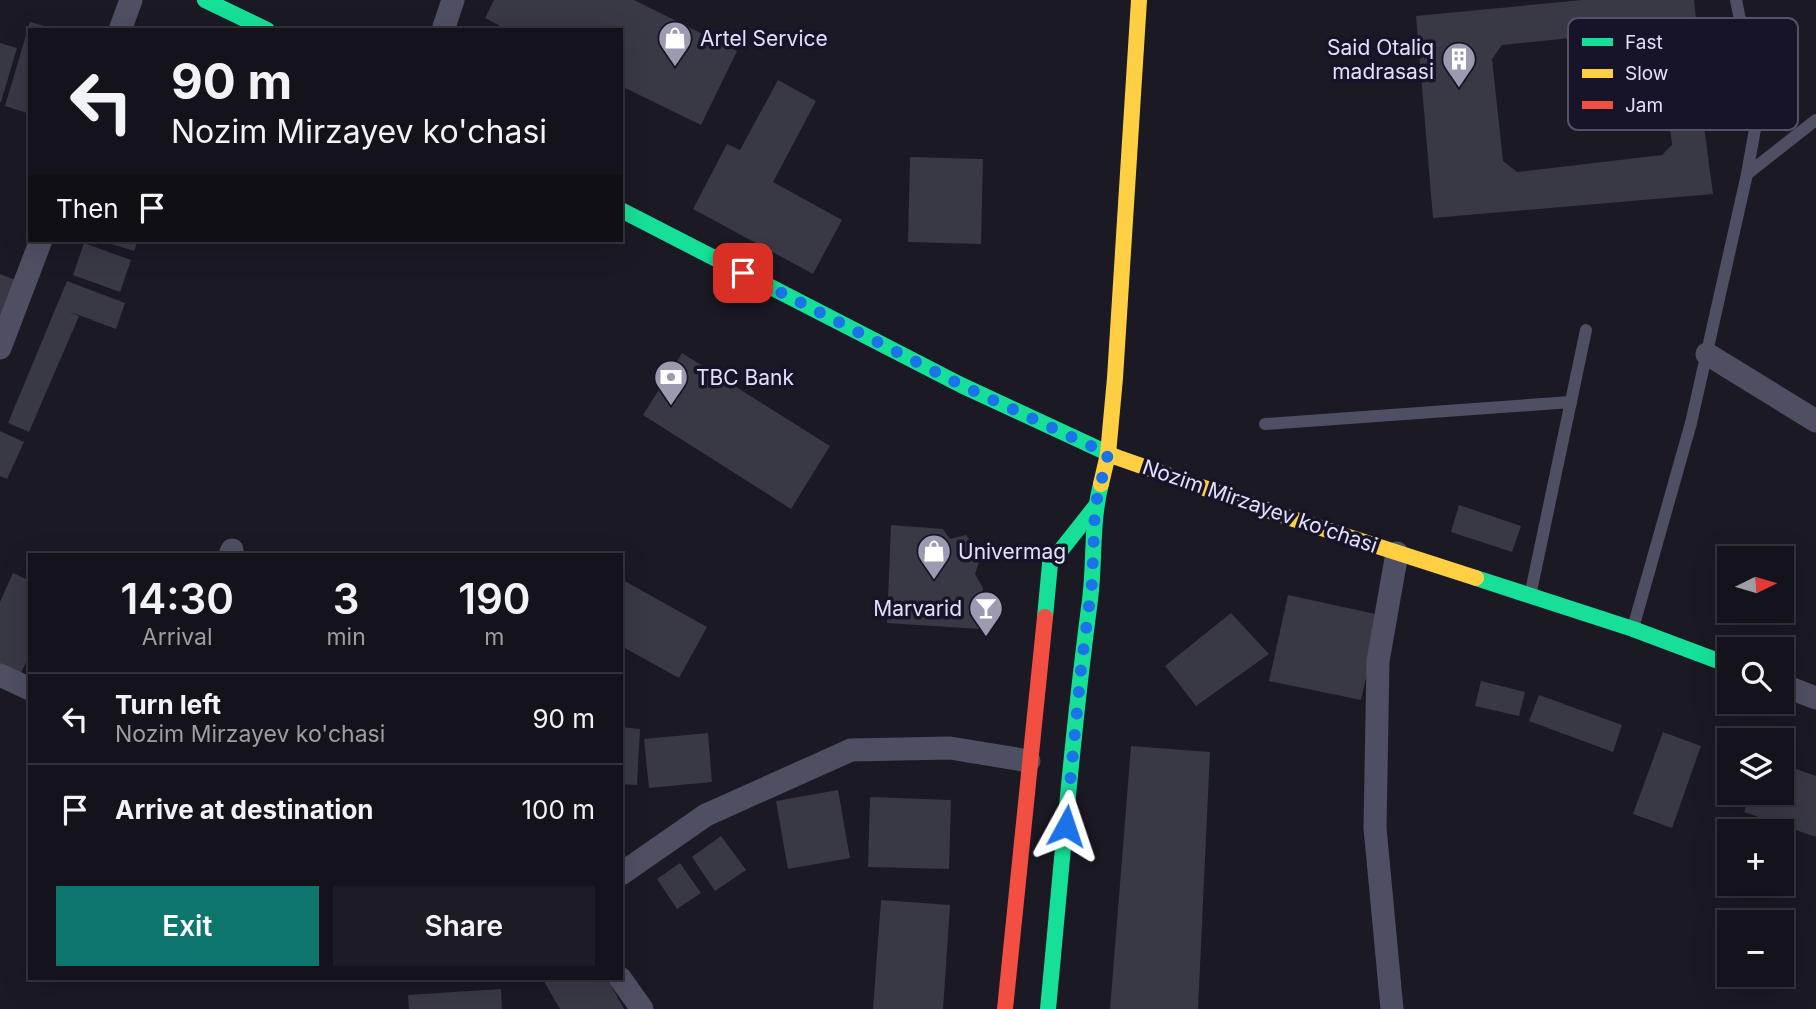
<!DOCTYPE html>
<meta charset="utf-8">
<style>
:root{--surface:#14131b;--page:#1d1c24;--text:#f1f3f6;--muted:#9d9ea3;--line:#33323a;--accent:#0f766e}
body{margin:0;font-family:Inter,sans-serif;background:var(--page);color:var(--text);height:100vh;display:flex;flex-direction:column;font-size:26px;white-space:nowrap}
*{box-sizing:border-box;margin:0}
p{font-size:23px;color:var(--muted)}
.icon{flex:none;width:38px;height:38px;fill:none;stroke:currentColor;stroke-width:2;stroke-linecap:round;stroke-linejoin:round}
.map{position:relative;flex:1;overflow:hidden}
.sheet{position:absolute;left:28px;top:553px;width:595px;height:427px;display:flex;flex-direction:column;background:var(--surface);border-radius:0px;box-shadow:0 7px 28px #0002,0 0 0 2px var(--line)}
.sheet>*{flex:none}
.top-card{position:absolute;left:28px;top:28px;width:595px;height:214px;border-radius:0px;box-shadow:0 7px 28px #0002,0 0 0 2px var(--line);background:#14131b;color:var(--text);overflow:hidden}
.needle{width:46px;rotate:85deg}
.controls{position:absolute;left:1717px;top:546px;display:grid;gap:14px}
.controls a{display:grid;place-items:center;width:77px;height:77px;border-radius:0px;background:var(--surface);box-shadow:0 7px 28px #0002,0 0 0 2px var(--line);font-size:35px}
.pin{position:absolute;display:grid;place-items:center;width:60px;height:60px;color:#fff;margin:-30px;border-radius:14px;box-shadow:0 4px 10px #0006}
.me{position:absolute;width:77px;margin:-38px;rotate:5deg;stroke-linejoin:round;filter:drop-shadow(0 0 5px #0008)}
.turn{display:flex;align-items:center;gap:24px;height:147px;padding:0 28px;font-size:32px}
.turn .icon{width:91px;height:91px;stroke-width:2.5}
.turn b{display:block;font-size:49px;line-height:60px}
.then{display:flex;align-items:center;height:66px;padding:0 28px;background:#0003;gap:14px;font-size:26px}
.eta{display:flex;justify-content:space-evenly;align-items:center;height:119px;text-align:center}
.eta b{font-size:42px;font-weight:600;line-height:49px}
.primary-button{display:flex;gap:14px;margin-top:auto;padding:14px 28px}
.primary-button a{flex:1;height:80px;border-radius:0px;background:var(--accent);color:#fff;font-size:28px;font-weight:600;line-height:80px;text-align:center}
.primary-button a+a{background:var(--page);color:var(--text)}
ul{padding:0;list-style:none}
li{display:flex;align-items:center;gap:21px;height:91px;padding:0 28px;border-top:2px solid var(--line)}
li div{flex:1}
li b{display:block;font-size:26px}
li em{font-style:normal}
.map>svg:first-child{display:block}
</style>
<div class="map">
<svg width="1816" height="1009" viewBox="0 0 1816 1009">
<rect width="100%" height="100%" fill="#1a1924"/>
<g fill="#393845" fill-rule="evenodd">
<polygon points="494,0 634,0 737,51 701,125 621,86 621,30 508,30 485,18"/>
<path d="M1582,0H1694L1701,67L1714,66L1718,111H1702L1713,194L1433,218L1416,16ZM1649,30L1660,39L1672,145L1662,155L1517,172L1503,161L1492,59L1502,45Z"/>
<polygon points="30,22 55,29 30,30 30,104 27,113 5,106"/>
<polygon points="0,43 17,48 1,102 0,102"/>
<polygon points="778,80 816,101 773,182 842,220 813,274 693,209 727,144 740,150"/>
<polygon points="910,157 983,159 981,244 908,242"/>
<polygon points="99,240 138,240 134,251"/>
<polygon points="84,243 131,260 120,292 73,275"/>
<polygon points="0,274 18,281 0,329"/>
<polygon points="67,281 125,303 116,329 68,311 79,316 29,432 8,423"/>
<polygon points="682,353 830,446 791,509 643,415"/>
<polygon points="0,431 24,442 7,479 0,476"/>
<polygon points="1459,505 1521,526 1512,552 1451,532"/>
<polygon points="891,525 943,529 950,539 966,535 981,556 975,574 983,588 980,629 887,623"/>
<polygon points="13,573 30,581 30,654 19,677 0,668 0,602"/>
<polygon points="621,579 707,627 679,678 621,646"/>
<polygon points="1288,595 1380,615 1361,700 1269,681"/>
<polygon points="1231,613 1269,654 1196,706 1165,666"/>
<polygon points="1481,681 1525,692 1519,716 1475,706"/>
<polygon points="1539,695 1622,725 1613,752 1529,721"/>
<polygon points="621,727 640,729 637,785 621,784"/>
<polygon points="1663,732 1701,746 1672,828 1633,814"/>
<polygon points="708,733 712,782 649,788 644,739"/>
<polygon points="1131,746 1210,752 1198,1009 1110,1009"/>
<polygon points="1782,764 1816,776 1816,837 1744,812 1751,793 1782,793"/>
<polygon points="838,790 850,858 788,869 776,801"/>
<polygon points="870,797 951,800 949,869 868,867"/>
<polygon points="721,836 746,870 715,891 692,857"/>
<polygon points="680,863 701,893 677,909 657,879"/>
<polygon points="881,900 950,905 943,1009 873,1009"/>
<polygon points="542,978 607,978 624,1009 560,1009"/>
<polygon points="501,989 502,1009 409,1009 408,995"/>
</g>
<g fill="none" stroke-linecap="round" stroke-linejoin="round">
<g stroke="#4f4f64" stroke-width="12">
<polyline points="1747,174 1816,120"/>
<polyline points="1265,424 1571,402"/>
<polyline points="1530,596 1586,330"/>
<polyline points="1633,628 1691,423 1747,174 1755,129 1754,88 1736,0"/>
</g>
<g stroke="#4f4f64" stroke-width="23">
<polyline points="120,30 131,0"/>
<polyline points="443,30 453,0"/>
<polyline points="0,348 41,240"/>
<polyline points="1707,354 1816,421"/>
<polyline points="230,555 232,550"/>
<polyline points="0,675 30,689"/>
<polyline points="1782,685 1816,698"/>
<polyline points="621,874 706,815 851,750 950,748 1029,761"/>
<polyline points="620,978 642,1009"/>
<polyline points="1392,1009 1375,828 1378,661 1397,553"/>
</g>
<g stroke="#16e098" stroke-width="16">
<polyline points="205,0 267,30"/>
<polyline points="621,210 961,385 1116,457"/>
<polyline points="1476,578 1633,629 1729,665"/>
<polyline points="1045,617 1050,564 1095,507"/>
<path d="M1048,1009C1061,873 1072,736 1090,600C1095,561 1091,522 1101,484"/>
</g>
<g stroke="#ffcf43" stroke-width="16">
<polyline points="1116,457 1290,518 1476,578"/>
<polyline points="1101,484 1108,454 1115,378 1139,0"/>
</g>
<polyline stroke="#f24e42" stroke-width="16" points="1005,1009 1045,617"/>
</g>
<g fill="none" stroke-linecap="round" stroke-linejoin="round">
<polyline stroke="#1a73e8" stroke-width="12" stroke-dasharray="0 21.6" points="743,273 961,385 1108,454 1095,507 1092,583 1081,669 1066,826"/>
</g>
<defs>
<g id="shop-pin" transform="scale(1.75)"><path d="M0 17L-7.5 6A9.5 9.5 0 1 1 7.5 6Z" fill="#9c9ab0" stroke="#171429"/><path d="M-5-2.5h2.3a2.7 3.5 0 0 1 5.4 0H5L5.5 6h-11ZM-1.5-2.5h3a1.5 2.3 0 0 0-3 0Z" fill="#fff"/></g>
<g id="building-pin" transform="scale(1.75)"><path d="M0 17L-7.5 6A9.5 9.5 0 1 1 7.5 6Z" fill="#9c9ab0" stroke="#171429"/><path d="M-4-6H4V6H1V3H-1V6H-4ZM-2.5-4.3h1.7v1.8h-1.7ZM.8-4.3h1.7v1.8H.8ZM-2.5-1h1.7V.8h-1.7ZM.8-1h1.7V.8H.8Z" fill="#fff"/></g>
<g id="bank-pin" transform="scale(1.75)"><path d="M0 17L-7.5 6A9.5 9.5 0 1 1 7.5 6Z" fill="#9c9ab0" stroke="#171429"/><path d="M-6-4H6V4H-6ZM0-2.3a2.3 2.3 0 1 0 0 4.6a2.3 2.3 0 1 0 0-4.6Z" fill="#fff"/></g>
<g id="bar-pin" transform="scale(1.75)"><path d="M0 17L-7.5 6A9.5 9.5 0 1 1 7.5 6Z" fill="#9c9ab0" stroke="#171429"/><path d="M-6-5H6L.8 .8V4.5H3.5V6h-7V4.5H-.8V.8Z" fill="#fff"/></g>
</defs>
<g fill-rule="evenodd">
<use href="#shop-pin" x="675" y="38"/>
<use href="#building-pin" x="1459" y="59"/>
<use href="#bank-pin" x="671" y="377"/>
<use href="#shop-pin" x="934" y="551"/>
<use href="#bar-pin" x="986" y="608"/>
</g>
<g text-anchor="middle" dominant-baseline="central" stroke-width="7" stroke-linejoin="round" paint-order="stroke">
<g font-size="21" fill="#e2e0fb" stroke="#171429" text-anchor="start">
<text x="700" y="38">Artel Service</text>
<text x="1434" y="47" text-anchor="end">Said Otaliq<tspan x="1434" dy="24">madrasasi</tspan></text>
<text x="696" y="377">TBC Bank</text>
<text x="958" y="551">Univermag</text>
<text x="962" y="608" text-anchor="end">Marvarid</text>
</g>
<g font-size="21" fill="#e2e0fb" stroke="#171429">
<text transform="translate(1260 506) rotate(19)">Nozim Mirzayev ko'chasi</text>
</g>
</g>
<rect x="1568" y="18" width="230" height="112" rx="10" fill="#171429" stroke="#545168" stroke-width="2"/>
<rect x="1582" y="38" width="31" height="8" fill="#16e098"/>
<rect x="1582" y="69" width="31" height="9" fill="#ffcf43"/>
<rect x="1582" y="101" width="31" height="8" fill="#f24e42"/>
<g font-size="19" fill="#e2e0fb">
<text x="1625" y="49">Fast</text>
<text x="1625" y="80">Slow</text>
<text x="1625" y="112">Jam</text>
</g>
</svg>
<div class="controls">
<a><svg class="needle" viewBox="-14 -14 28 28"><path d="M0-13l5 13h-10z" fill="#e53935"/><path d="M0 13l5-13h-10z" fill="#9d9ea3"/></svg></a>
<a><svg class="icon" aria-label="search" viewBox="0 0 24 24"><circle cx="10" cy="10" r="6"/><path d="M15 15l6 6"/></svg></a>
<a><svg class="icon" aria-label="layers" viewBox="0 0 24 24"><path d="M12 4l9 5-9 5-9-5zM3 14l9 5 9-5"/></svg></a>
<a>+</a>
<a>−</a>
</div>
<div class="pin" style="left:743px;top:273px;background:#d93025"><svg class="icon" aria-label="arrive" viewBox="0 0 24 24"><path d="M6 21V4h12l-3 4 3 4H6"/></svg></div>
<svg class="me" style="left:1066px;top:826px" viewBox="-20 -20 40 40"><path d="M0-17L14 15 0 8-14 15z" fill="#1a73e8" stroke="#fff" stroke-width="4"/></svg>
<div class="top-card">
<div class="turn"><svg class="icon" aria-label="left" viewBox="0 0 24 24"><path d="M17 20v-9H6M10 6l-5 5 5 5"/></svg><div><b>90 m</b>Nozim Mirzayev ko'chasi</div></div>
<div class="then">Then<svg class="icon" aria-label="arrive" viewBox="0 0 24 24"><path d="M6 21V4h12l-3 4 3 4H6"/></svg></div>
</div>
<section class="sheet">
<div class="eta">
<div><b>14:30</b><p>Arrival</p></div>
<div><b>3</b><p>min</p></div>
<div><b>190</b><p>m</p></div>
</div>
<ul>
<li><svg class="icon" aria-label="left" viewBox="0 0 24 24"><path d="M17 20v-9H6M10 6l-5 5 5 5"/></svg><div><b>Turn left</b><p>Nozim Mirzayev ko'chasi</p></div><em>90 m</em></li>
<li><svg class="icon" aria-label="arrive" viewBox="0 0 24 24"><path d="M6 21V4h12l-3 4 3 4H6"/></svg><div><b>Arrive at destination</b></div><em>100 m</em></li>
</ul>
<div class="primary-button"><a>Exit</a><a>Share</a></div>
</section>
</div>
